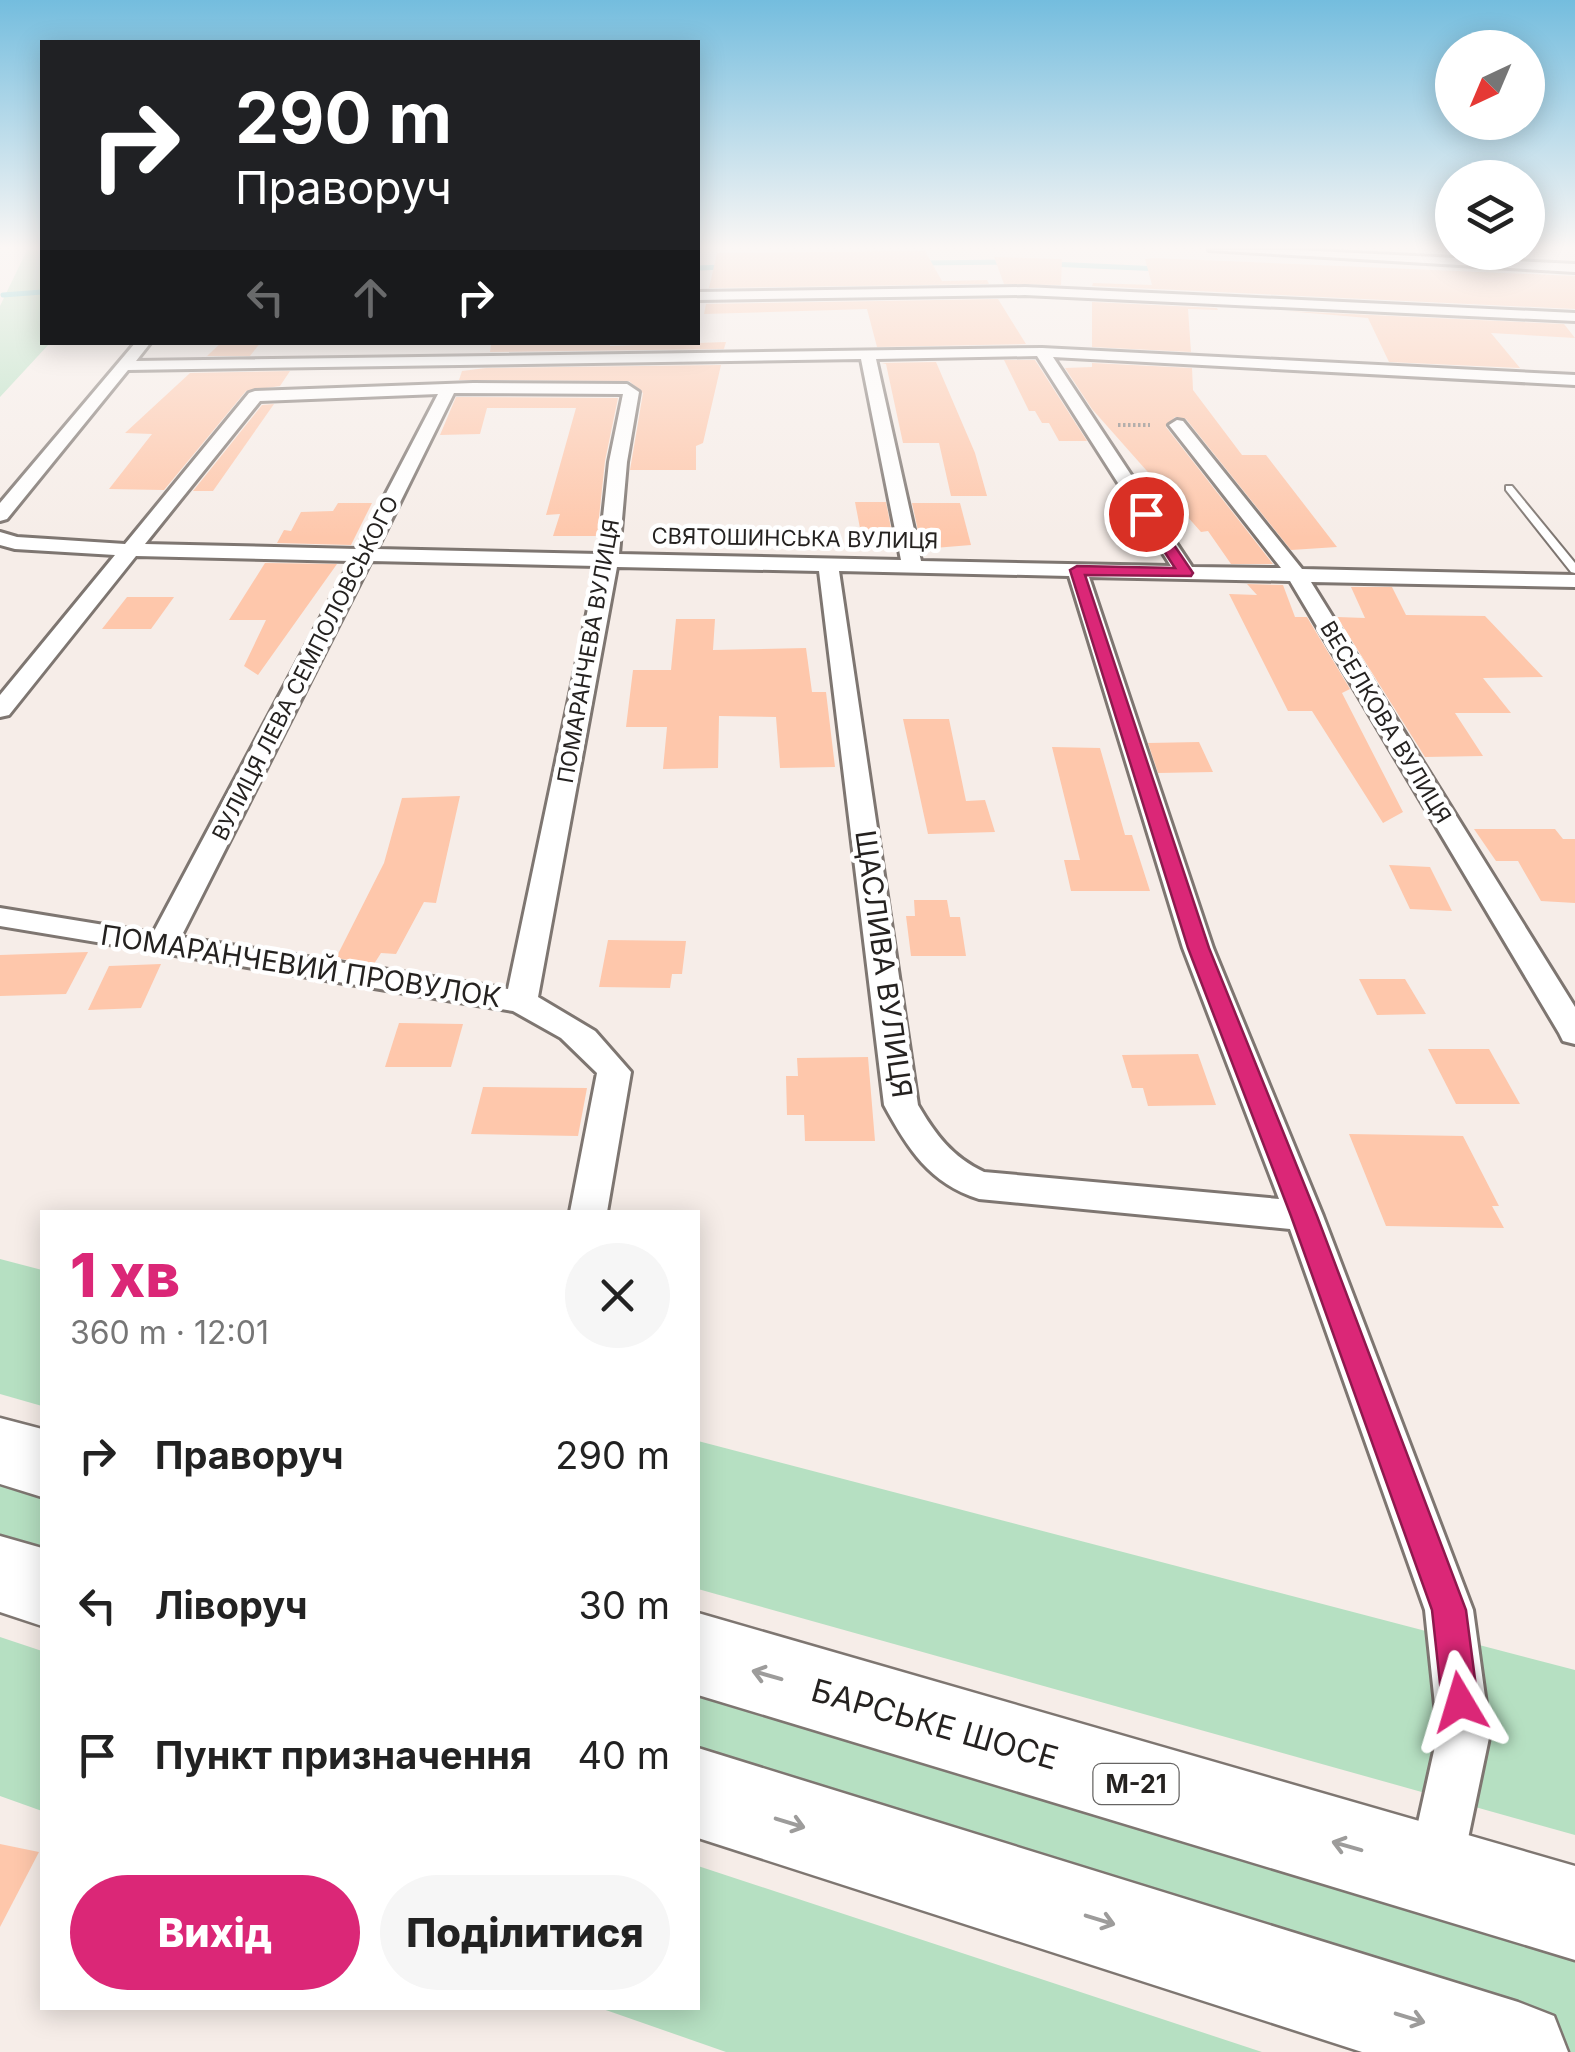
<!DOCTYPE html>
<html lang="uk">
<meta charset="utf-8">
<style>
:root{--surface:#fff;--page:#f6f6f6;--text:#222;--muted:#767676;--accent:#db2777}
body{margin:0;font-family:Inter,sans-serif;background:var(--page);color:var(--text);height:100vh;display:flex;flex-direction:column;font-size:38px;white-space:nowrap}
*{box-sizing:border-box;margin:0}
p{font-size:32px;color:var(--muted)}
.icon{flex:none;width:55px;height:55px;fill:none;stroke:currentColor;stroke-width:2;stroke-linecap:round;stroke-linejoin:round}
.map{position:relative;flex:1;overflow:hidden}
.drawer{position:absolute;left:40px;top:1210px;width:660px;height:800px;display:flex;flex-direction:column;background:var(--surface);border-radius:0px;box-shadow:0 5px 25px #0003}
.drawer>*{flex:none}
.top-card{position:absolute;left:40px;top:40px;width:660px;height:305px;border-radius:0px;box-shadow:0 5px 25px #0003;background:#202124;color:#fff;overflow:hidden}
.needle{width:65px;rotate:224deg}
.buttons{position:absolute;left:1435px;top:30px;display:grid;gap:20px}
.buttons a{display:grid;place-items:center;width:110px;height:110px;border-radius:50%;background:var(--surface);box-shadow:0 5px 25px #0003;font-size:50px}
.pin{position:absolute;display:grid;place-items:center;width:85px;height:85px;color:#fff;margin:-42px;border:5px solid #fff;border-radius:50%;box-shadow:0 2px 10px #0007}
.me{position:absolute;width:110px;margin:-55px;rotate:353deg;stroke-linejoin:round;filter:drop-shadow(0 0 8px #0008)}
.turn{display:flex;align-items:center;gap:35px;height:210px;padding:0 30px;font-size:45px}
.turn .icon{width:130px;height:130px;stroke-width:2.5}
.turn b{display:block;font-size:70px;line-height:85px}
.lanes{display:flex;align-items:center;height:95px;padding:0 30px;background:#0003;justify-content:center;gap:50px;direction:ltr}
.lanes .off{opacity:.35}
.round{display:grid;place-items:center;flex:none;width:105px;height:105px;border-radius:52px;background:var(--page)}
.overview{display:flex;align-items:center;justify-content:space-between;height:170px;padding:0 30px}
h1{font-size:60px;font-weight:800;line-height:75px;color:var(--accent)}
.cta{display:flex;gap:20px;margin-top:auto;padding:20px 30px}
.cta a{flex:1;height:115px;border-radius:60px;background:var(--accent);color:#fff;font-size:40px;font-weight:800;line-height:115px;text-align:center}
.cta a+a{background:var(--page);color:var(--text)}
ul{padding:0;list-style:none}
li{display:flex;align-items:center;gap:30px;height:150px;padding:0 30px}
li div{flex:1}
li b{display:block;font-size:38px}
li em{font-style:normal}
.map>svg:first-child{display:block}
</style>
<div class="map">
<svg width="1575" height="2052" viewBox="0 0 1575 2052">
<rect width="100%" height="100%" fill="#f6ede8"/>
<g fill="#b6e0c2">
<polygon points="27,250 42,250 42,342 50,343 0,397 0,306"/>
<polygon points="0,1259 42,1270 42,1406 0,1394"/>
<polygon points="698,1441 1575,1670 1575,1835 698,1589"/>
<polygon points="0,1452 42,1464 42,1586 0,1573"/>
<polygon points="0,1637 42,1651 42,1811 0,1796"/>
<polygon points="698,1655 1575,1911 1575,2052 1525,2052 698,1792"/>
<polygon points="698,1866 1262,2052 726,2052 600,2008 698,2008"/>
</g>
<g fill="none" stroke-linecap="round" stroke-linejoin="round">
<g stroke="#67cace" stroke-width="5">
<polyline points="920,263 1011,262"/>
<polyline points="1050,264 1161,269"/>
<polyline points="698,268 726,267"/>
<polyline points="3,295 42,292"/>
</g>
</g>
<g fill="#fec7ab">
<polygon points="925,251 942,281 987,280 989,284 709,288 717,253"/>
<polygon points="994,257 1062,259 1061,285 1004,284"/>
<polygon points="1154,258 1575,276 1575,309 1092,286 1093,283 1152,285 1145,259"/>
<polygon points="998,299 1026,344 877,347 867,309 704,314 706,304"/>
<polygon points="1092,302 1217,308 1218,310 1188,309 1191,352 1092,347"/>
<polygon points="1286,311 1564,324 1575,338 1491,333 1520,368 1389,362 1368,318"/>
<polygon points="222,342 261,342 250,356 207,356"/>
<polygon points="610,342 610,346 726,342 724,349 490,352 491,345"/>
<polygon points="1004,360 1035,360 1087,441 1059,441 1049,423 1042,423 1035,411 1029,411"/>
<polygon points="936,362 975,453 987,496 951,496 939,443 903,443 886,364 882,363"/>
<polygon points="1092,363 1192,368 1193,390 1242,455 1266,455 1337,547 1291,550 1186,419 1175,417 1166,427 1273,564 1231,564 1208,531 1201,532 1092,409 1065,368 1092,367"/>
<polygon points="721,365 703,443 696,446 696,470 630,470 643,393 629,381 459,380 462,371 486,368"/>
<polygon points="290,371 280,386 246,391 164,490 109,489 152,434 125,433 190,373"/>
<polygon points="456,397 618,398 605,461 597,536 553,536 560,514 546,515 576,408 487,408 480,434 440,435"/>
<polygon points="274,404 213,491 193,491 262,405"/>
<polygon points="855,502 886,502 895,549 864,549"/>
<polygon points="338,503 372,503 351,545 277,543 284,530 291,531 301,512 333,511"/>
<polygon points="912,503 960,503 971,545 922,549"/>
<polygon points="265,563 337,564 258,675 244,666 266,620 229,620"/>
<polygon points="1247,584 1283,585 1295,617 1307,617 1350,689 1342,693 1403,812 1383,823 1312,711 1288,711 1229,594 1257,595"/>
<polygon points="1351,587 1392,587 1406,615 1485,616 1543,677 1483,678 1511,713 1455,713 1483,756 1425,757 1337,617 1365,618"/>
<polygon points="127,597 174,597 151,629 102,629"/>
<polygon points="676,619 715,619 713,650 806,648 812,692 826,692 835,767 780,768 776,717 719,716 718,768 663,769 667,727 626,727 633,670 671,670"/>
<polygon points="903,719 949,719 966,801 985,800 995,832 928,834"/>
<polygon points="1199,742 1213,772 1158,773 1148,743"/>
<polygon points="1052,747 1100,748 1125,835 1132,835 1150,891 1071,891 1064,860 1080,860"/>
<polygon points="460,796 436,903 424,902 396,954 381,953 374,964 336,958 384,863 402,798"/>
<polygon points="1474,829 1555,829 1563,839 1575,839 1575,903 1541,901 1518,861 1496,861"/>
<polygon points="1389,865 1430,867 1452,911 1410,909"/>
<polygon points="914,900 947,900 950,917 960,917 966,956 911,956 906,916 915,916"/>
<polygon points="608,940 686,941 682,974 672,974 670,988 599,987"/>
<polygon points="88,952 66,994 0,996 0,955"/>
<polygon points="161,964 141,1008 88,1010 109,966"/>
<polygon points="1359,979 1405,979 1426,1014 1377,1015"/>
<polygon points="399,1023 463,1024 451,1067 385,1067"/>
<polygon points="1428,1049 1489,1049 1520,1104 1456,1104"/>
<polygon points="1198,1054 1216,1105 1148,1106 1143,1088 1132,1088 1122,1055"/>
<polygon points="868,1057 875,1141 805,1141 804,1115 787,1115 786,1076 798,1076 797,1058"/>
<polygon points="483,1087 587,1088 578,1136 471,1134"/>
<polygon points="1349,1134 1463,1136 1499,1206 1492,1206 1504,1228 1386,1226"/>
<polygon points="0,1844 39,1852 0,1927"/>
</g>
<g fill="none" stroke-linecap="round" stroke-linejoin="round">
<g stroke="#7e7671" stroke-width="4">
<polygon id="lane" points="1506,486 1512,486 1575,563 1575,573 1571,572 1506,490"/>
</g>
<g stroke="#7e7671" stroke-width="6">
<g id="street">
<polygon points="1209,250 1295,250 1575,264 1575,272"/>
<polygon points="1025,287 1575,313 1575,321 1025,295 698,300 698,292"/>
<path d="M136,342H151L136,361L1042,348L1575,375V385L1053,357L1192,567L1281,568L1169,425L1177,420L1183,421L1302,569L1575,575V587L1311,582L1575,1007V1044L1563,1041L1559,1033L1290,581L1089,577L1213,948L1323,1216L1473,1610L1490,1733L1461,1872L1453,1891L1434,1899L1415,1891L1407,1872L1438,1733L1425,1610L1290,1229L979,1199C929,1183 908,1149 884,1105L819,571L617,567L538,997L595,1031L631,1072L607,1212H570L597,1073L561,1038L513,1011L0,926V908L153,933L351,561L136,556L9,715L0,717V695L115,555L15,549L0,545V532L17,537L125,544L249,393L255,391L473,383L627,384L639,392L627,462L619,554L901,560L861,359L128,370L7,519L0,521V503ZM1037,356L1171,566L921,561L876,359ZM454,393L623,394L609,462L599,554L377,549ZM438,394L357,549L145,544L260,401ZM371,561L597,566L508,989L181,937ZM839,571L1069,576L1183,948L1279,1199L984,1172C952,1157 935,1134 918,1105Z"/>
</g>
</g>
<g stroke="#7e7671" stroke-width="5">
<g id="highway">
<polygon points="0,1418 42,1429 42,1497 0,1484"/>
<polygon points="0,1536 42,1548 42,1626 0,1612"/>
<polygon points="698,1613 1575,1866 1575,1960 698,1695"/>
<polygon points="698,1748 1518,2002 1554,2016 1568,2052 1362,2052 698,1838"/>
</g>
</g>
<polyline stroke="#86807d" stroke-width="4" stroke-dasharray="2.5 2.5" stroke-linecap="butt" points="1118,425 1150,425"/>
<use href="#lane" fill="#fff" fill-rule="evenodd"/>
<use href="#street" fill="#fff" fill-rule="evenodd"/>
<use href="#highway" fill="#fff" fill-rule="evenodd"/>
</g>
<defs><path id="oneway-shaft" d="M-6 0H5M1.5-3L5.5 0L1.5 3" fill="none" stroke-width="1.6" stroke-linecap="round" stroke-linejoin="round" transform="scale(2.5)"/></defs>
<g stroke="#9d9c9b">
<use href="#oneway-shaft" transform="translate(767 1675) rotate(-164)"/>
<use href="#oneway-shaft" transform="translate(790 1823) rotate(17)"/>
<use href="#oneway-shaft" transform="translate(1347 1846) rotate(-164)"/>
<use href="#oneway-shaft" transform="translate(1100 1920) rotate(17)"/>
<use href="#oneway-shaft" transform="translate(1410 2018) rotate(17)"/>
</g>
<linearGradient id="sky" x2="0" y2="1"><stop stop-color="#74bdde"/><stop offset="0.46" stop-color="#fbf7f5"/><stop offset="1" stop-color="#fbf7f5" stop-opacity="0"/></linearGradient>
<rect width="1575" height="538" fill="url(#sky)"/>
<polygon fill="#db2777" stroke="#8e194d" stroke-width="2.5" points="1146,510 1151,511 1193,573 1191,576 1085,575 1209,948 1317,1216 1466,1610 1478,1702 1472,1715 1460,1720 1448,1715 1442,1702 1432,1610 1291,1216 1188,948 1070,570 1077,566 1175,568 1140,514"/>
<g text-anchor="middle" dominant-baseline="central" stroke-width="9" stroke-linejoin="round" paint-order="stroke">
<g font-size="22" fill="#252220" stroke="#fff">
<text transform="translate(795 538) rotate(1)">СВЯТОШИНСЬКА ВУЛИЦЯ</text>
<text transform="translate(588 651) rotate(-80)">ПОМАРАНЧЕВА ВУЛИЦЯ</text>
<text transform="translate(305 668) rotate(-63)">ВУЛИЦЯ ЛЕВА СЕМПОЛОВСЬКОГО</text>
<text transform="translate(1386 722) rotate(59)">ВЕСЕЛКОВА ВУЛИЦЯ</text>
</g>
<rect fill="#fff" stroke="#666463" stroke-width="2.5" x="1093.5" y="1764" width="85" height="40" rx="8"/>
<g font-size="25" font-weight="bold" fill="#252220">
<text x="1136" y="1784">М-21</text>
</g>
<g font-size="28" fill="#252220" stroke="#fff">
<text transform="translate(884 964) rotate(82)">ЩАСЛИВА ВУЛИЦЯ</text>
<text transform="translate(301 966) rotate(9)">ПОМАРАНЧЕВИЙ ПРОВУЛОК</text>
</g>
<g font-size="32" fill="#252220" stroke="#fff">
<text transform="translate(935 1724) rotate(16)">БАРСЬКЕ ШОСЕ</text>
</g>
</g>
</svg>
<div class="buttons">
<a><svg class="needle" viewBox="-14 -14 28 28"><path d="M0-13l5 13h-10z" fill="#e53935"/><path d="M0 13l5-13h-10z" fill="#767676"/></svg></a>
<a><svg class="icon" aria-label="layers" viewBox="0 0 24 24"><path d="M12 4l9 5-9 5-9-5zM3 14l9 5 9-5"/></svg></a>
</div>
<div class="pin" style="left:1146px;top:514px;background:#d93025"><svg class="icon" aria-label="arrive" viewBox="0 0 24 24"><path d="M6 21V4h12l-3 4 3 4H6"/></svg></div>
<svg class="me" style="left:1460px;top:1702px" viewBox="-20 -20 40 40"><path d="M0-17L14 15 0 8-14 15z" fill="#db2777" stroke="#fff" stroke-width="4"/></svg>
<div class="top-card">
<div class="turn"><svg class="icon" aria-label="right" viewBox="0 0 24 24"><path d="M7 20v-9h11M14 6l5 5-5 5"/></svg><div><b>290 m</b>Праворуч</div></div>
<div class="lanes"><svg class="icon off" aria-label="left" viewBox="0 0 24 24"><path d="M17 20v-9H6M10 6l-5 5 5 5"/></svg><svg class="icon off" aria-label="ahead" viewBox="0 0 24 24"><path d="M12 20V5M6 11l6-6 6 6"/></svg><svg class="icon" aria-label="right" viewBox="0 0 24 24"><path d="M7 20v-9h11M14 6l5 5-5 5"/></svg></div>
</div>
<section class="drawer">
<div class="overview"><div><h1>1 хв</h1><p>360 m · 12:01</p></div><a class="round"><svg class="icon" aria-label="close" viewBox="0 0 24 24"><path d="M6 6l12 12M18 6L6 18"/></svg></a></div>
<ul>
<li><svg class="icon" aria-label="right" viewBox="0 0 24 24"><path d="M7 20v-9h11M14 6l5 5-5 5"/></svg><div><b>Праворуч</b></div><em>290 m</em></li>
<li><svg class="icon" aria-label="left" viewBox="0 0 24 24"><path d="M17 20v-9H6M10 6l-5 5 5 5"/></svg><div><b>Ліворуч</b></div><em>30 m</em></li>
<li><svg class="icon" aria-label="arrive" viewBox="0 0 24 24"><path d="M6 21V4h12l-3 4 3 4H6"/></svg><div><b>Пункт призначення</b></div><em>40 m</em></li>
</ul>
<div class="cta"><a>Вихід</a><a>Поділитися</a></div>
</section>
</div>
